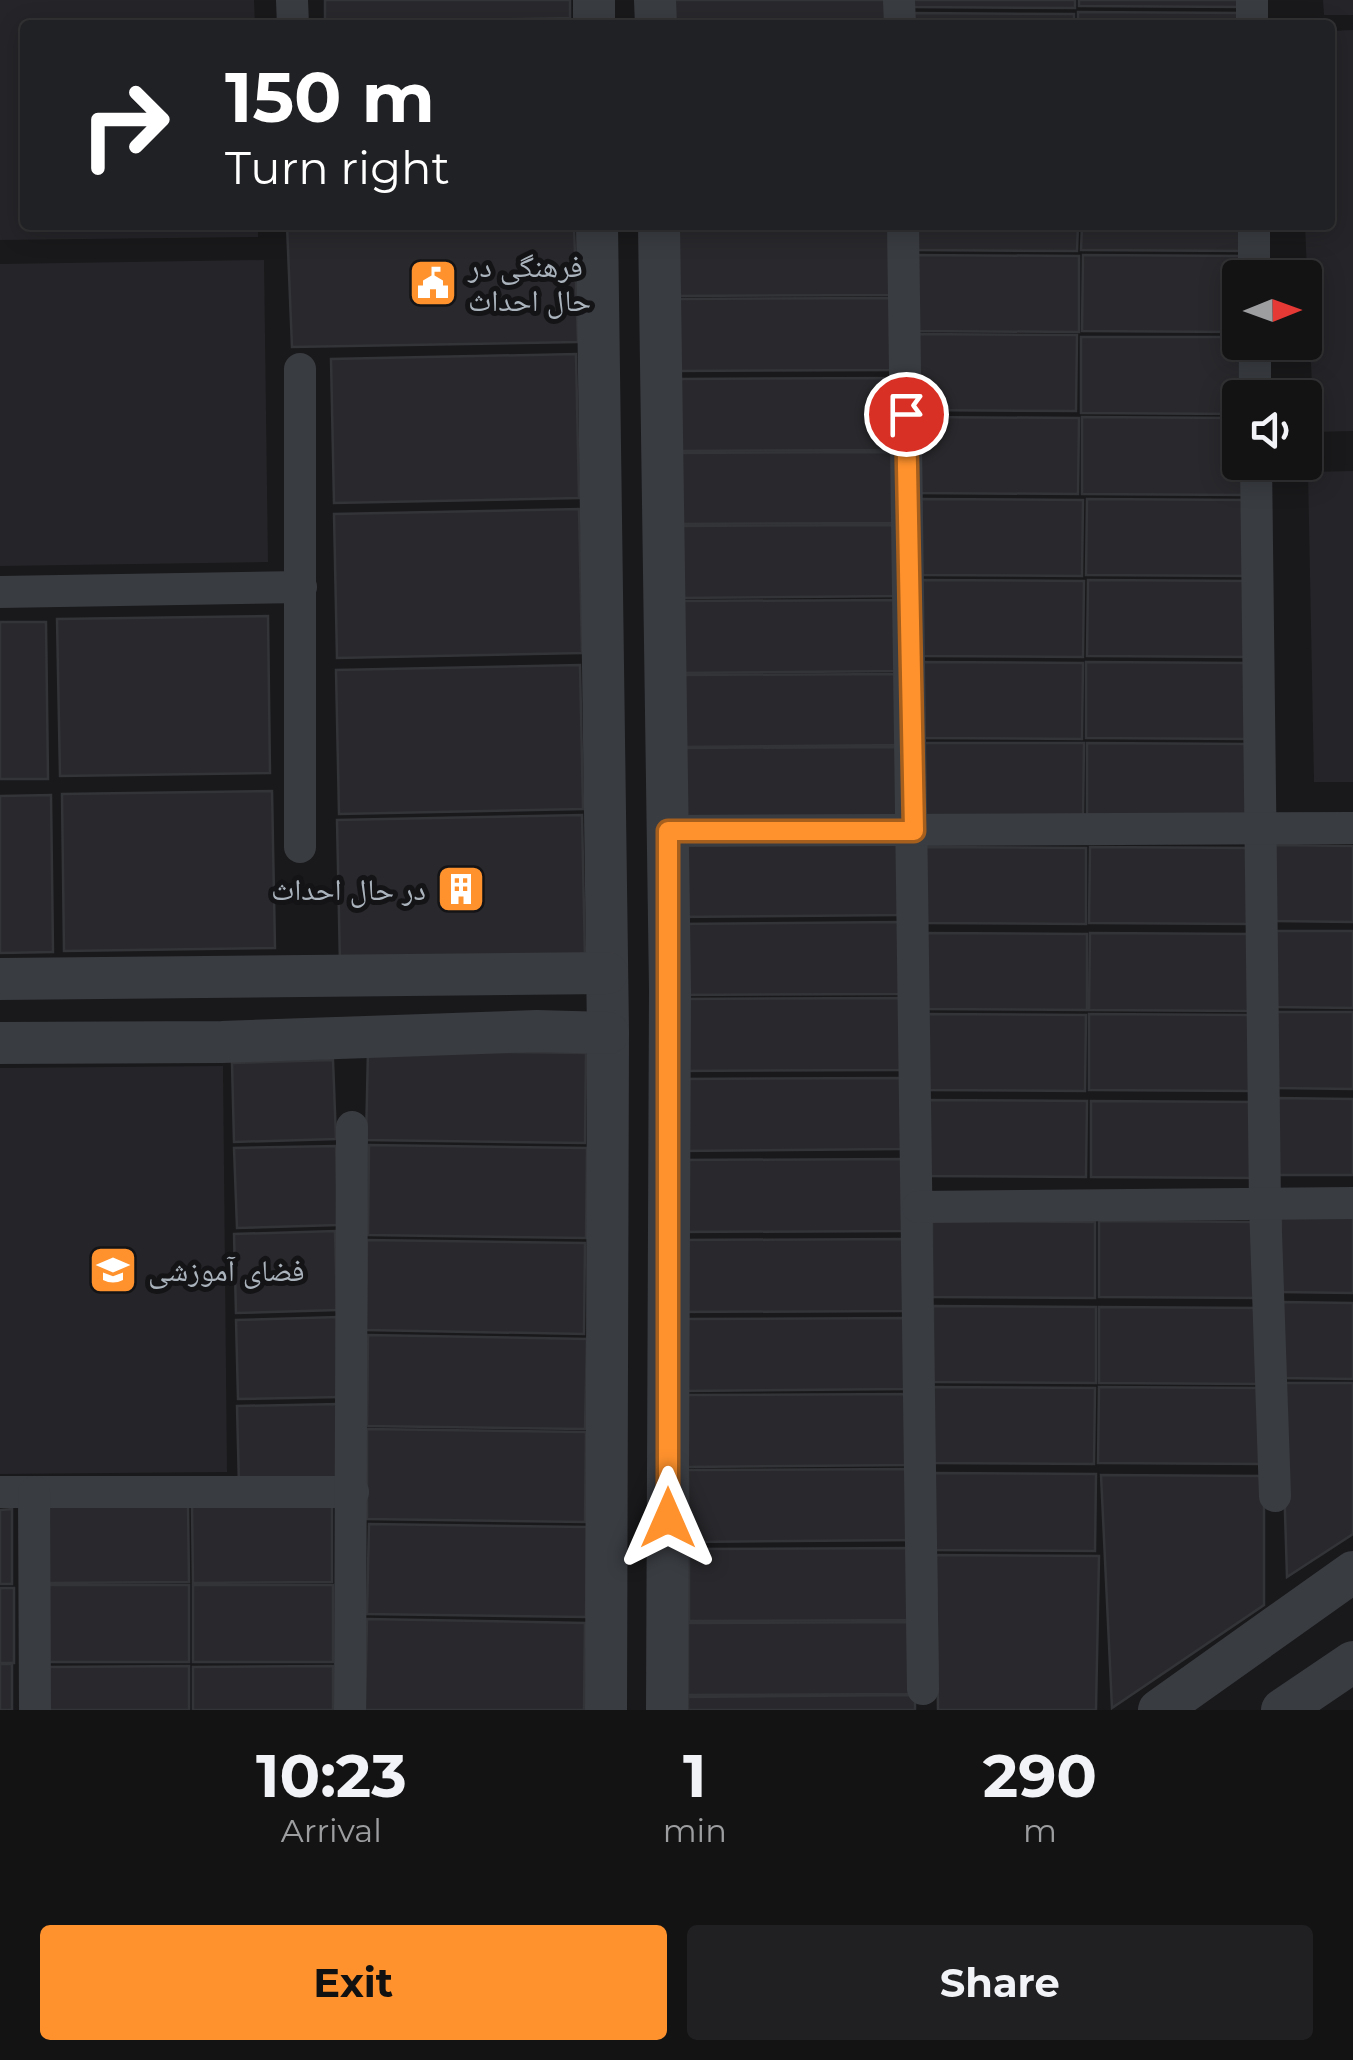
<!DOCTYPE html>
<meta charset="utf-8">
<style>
:root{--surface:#131314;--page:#202022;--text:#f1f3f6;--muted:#9d9ea0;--line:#323234;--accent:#ff922d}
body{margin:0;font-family:Montserrat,"Noto Naskh Arabic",sans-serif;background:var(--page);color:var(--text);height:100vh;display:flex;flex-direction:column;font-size:38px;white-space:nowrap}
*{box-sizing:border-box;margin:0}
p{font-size:32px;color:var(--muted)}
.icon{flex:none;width:55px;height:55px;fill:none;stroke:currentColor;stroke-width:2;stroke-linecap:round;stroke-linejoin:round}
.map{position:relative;height:1710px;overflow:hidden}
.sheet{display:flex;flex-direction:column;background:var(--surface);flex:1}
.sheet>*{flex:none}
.banner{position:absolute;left:20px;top:20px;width:1315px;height:210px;border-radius:10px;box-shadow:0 5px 25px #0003,0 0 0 2px var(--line);background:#202124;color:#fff;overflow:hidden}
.needle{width:65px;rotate:89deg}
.tools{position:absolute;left:1222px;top:260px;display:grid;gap:20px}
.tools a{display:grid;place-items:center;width:100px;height:100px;border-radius:10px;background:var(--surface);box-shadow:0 5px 25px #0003,0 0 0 2px var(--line);font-size:50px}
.pin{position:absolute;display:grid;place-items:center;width:85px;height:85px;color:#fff;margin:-42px;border:5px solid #fff;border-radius:50%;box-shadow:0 2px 10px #0007}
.me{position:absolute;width:110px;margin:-55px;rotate:0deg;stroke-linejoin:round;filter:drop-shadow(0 0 8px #0008)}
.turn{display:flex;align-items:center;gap:35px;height:210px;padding:0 40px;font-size:45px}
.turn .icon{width:130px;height:130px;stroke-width:2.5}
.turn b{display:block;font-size:70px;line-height:85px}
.eta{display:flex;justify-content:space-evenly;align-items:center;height:170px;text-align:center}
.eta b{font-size:60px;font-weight:700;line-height:70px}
.button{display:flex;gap:20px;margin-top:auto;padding:20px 40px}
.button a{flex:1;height:115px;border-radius:10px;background:var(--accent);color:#111;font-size:40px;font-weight:700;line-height:115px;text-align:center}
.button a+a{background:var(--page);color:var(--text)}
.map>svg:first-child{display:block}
</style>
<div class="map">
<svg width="1353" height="1710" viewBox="0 0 1353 1710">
<rect width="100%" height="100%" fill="#19191b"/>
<g fill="#252529">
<polygon points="0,0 254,0 255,25 25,25 25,225 258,225 258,237 0,240"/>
<polygon points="1323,0 1353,0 1353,15 1324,15"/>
<polygon points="1353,30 1353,431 1314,432 1305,225 1330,225 1330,31"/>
<polygon points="264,260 268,562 0,566 0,264"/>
<polygon points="1353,471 1353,782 1314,782 1308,472"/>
<polygon points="223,1066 227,1472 0,1474 0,1068"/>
</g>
<g fill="#29292d" stroke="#333438" stroke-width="2.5">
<polygon points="325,0 570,0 570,18 325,23"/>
<rect x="667" y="0" width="226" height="25"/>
<polygon points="912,0 1075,0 1075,8 912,7"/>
<polygon points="1079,0 1242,0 1242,7 1079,6"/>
<polygon points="1078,12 1241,13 1241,25 1078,25"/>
<polygon points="911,13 1074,14 1074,25 911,25"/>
<polygon points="287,225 574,225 578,342 292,347"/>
<polygon points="675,225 901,225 901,295 675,296"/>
<polygon points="915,225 1078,225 1077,251 914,250"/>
<polygon points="1082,225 1244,225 1244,251 1081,250"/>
<polygon points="916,255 1079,256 1079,332 915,331"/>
<polygon points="1083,255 1246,256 1240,278 1240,332 1082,331"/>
<polygon points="903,298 903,370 677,371 677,299"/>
<polygon points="913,334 1077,335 1076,411 913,410"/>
<polygon points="1081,337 1240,337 1240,414 1081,413"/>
<polygon points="576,354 579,498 334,503 331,359"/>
<polygon points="903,378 903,450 677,451 677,379"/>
<polygon points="915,417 1079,418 1078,494 915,493"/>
<polygon points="1082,417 1240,418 1240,462 1245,495 1082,494"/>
<polygon points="902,452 902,523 676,524 676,453"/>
<polygon points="920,499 1083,500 1082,576 920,575"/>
<polygon points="1087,499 1250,500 1249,576 1086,575"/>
<polygon points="579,509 582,653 337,658 334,514"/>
<polygon points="903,525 903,596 677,598 677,526"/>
<polygon points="921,580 1084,581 1083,657 921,656"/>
<polygon points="1088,580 1251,581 1250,657 1087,656"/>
<polygon points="904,600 905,671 679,673 678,601"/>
<polygon points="268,616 270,773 60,776 57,619"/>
<polygon points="0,622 46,622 48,779 0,779"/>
<polygon points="920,662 1083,663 1082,739 919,738"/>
<polygon points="1086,662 1250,663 1249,739 1086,738"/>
<polygon points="580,665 583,809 339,814 336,670"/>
<polygon points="904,674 904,745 678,747 678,675"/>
<polygon points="921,743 1084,743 1083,820 920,819"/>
<polygon points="1087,743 1251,744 1250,820 1087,819"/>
<polygon points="905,747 905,819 679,820 678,748"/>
<polygon points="272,791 275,948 64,951 62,794"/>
<polygon points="51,795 53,952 0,953 0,796"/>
<polygon points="582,815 585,959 340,964 337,820"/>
<polygon points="906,838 901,915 675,917 674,845"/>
<polygon points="1275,845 1353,846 1353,922 1275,921"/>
<polygon points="923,847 1086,848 1086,924 922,923"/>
<polygon points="1090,847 1253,848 1252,924 1089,923"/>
<polygon points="900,922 901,994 675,995 674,924"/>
<polygon points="1276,931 1353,931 1353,1008 1276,1007"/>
<polygon points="924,933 1087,934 1087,1010 923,1009"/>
<polygon points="1090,933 1253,934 1252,1011 1089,1010"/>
<polygon points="900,998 901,1070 675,1071 674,999"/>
<polygon points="1275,1012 1353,1012 1353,1089 1274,1088"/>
<polygon points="922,1014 1086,1015 1085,1091 922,1090"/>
<polygon points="1089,1014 1252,1015 1252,1091 1089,1090"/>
<polygon points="368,1050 586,1053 585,1143 366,1140"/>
<polygon points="333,1060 336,1139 234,1142 232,1063"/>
<polygon points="902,1078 903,1149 677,1151 676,1079"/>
<polygon points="1276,1098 1353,1099 1353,1175 1275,1175"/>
<polygon points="923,1100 1087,1101 1086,1177 923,1176"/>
<polygon points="1091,1101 1255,1102 1254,1178 1091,1177"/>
<polygon points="369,1145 587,1148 586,1238 368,1235"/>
<polygon points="336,1146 338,1225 237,1228 234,1148"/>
<polygon points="905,1159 905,1231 679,1232 678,1160"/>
<polygon points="1281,1216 1353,1216 1353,1293 1280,1292"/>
<polygon points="932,1221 1095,1222 1095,1298 932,1297"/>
<polygon points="1099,1221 1262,1222 1261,1298 1099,1297"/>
<polygon points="335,1231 337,1310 236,1313 234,1234"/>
<polygon points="904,1239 904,1311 678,1312 677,1240"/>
<polygon points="367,1240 585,1243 584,1334 366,1330"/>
<polygon points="1281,1302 1353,1303 1353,1379 1280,1378"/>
<polygon points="933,1306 1096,1307 1096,1383 933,1382"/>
<polygon points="1099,1307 1262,1308 1261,1384 1099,1383"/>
<polygon points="338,1317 340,1397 238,1399 236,1320"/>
<polygon points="908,1318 909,1389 683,1391 682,1319"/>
<polygon points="368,1335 587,1339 585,1429 367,1426"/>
<polygon points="1281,1383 1353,1383 1353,1534 1287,1577"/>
<polygon points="932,1387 1095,1388 1094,1464 931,1463"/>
<polygon points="1099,1387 1262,1388 1261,1464 1098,1463"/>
<polygon points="913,1394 913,1465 687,1467 687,1395"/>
<polygon points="338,1404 340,1483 239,1486 237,1406"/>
<polygon points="367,1429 586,1432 585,1522 367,1519"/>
<polygon points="915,1469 915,1540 689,1542 688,1470"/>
<polygon points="933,1473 1096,1474 1095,1551 932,1550"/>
<polygon points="1101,1475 1264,1476 1264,1605 1112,1708"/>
<polygon points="49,1505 188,1505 189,1582 48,1583"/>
<polygon points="332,1505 332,1582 193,1583 192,1506"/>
<polygon points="12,1509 12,1584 0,1584 0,1510"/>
<polygon points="369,1524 587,1527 586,1617 367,1614"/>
<polygon points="915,1548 915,1620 689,1621 689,1549"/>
<polygon points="936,1555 1099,1556 1096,1710 938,1710"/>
<rect x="49" y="1585" width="140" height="77"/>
<rect x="193" y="1585" width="140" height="77"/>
<rect x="0" y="1588" width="14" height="75"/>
<polygon points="367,1619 585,1623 584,1710 365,1710"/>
<polygon points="914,1622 914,1694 688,1695 688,1623"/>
<rect x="0" y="1664" width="12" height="46"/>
<polygon points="189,1666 189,1710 49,1710 49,1667"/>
<polygon points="333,1666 333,1710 193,1710 193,1667"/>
<polygon points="915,1695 915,1710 688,1710 688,1697"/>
</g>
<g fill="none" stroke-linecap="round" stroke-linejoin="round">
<g stroke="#393c41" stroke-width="32">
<polyline points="292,0 293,25"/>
<polyline points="899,0 900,25"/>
<polyline points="1252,0 1252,25"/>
<polyline points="903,225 923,1689"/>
<polyline points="1254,225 1254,278"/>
<polyline points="1255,342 1255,398"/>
<polyline points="1256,462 1265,1204 1275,1496"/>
<polyline points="0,592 301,587"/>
<polyline points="668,831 1353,828"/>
<polyline points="300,847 300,369"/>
<polyline points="918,1207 1353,1203"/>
<polyline points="0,1492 353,1492"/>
<polyline points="34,1492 35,1710"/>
<polyline points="350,1710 352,1127"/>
</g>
<g stroke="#393c41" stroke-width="42">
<polyline points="594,0 594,25"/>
<polyline points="655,0 656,25"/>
<polyline points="597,225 608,1033 606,1710"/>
<polyline points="659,225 670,990 667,1710"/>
<polyline points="0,979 607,973"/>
<polyline points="0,1043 222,1042 537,1031 608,1033"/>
<polyline points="1159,1710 1353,1572"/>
<polyline points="1282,1710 1353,1662"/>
</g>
</g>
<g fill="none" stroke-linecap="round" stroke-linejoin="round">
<g stroke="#a65f1d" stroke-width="25">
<polyline id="route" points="668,1518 668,831 914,831 906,414"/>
</g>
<use href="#route" stroke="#ff922d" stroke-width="18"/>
</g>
<defs>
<g id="civic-square" transform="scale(2.5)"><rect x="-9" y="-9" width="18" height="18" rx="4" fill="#ff922d" stroke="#141417"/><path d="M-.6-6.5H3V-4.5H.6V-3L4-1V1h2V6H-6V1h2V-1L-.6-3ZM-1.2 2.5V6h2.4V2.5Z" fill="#fff"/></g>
<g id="building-square" transform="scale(2.5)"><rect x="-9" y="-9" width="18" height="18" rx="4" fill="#ff922d" stroke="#141417"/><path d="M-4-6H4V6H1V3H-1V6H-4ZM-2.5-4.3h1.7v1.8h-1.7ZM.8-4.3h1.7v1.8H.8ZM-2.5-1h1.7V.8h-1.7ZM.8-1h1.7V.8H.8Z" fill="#fff"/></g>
<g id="school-square" transform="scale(2.5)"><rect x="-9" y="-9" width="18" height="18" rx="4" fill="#ff922d" stroke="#141417"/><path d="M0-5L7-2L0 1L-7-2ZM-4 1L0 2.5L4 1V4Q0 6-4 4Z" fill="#fff"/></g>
</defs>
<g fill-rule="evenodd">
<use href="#civic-square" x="433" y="283"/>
<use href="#building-square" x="461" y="889"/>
<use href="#school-square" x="113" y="1270"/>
</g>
<g text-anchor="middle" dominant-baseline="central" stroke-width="10" stroke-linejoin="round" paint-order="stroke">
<g font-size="30" fill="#aab3bc" stroke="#141417" text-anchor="start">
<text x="468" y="266">فرهنگی در<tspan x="468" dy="34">حال احداث</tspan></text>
<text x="426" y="889" text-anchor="end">در حال احداث</text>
<text x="148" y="1270">فضای آموزشی</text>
</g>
</g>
</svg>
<div class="tools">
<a><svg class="needle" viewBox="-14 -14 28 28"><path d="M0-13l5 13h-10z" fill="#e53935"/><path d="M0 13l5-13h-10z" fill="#9d9ea0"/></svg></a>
<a><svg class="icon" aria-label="sound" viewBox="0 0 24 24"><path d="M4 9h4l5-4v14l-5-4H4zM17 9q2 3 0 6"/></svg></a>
</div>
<div class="pin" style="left:906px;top:414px;background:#d93025"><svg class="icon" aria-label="arrive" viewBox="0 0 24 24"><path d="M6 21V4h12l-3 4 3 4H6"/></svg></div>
<svg class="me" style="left:668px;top:1518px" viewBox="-20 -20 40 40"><path d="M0-17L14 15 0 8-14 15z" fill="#ff922d" stroke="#fff" stroke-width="4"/></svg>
<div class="banner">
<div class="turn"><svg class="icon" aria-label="right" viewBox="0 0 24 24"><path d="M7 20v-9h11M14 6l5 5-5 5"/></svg><div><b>150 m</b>Turn right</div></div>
</div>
</div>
<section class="sheet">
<div class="eta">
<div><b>10:23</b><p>Arrival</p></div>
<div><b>1</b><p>min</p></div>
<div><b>290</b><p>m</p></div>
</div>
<div class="button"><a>Exit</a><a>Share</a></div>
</section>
